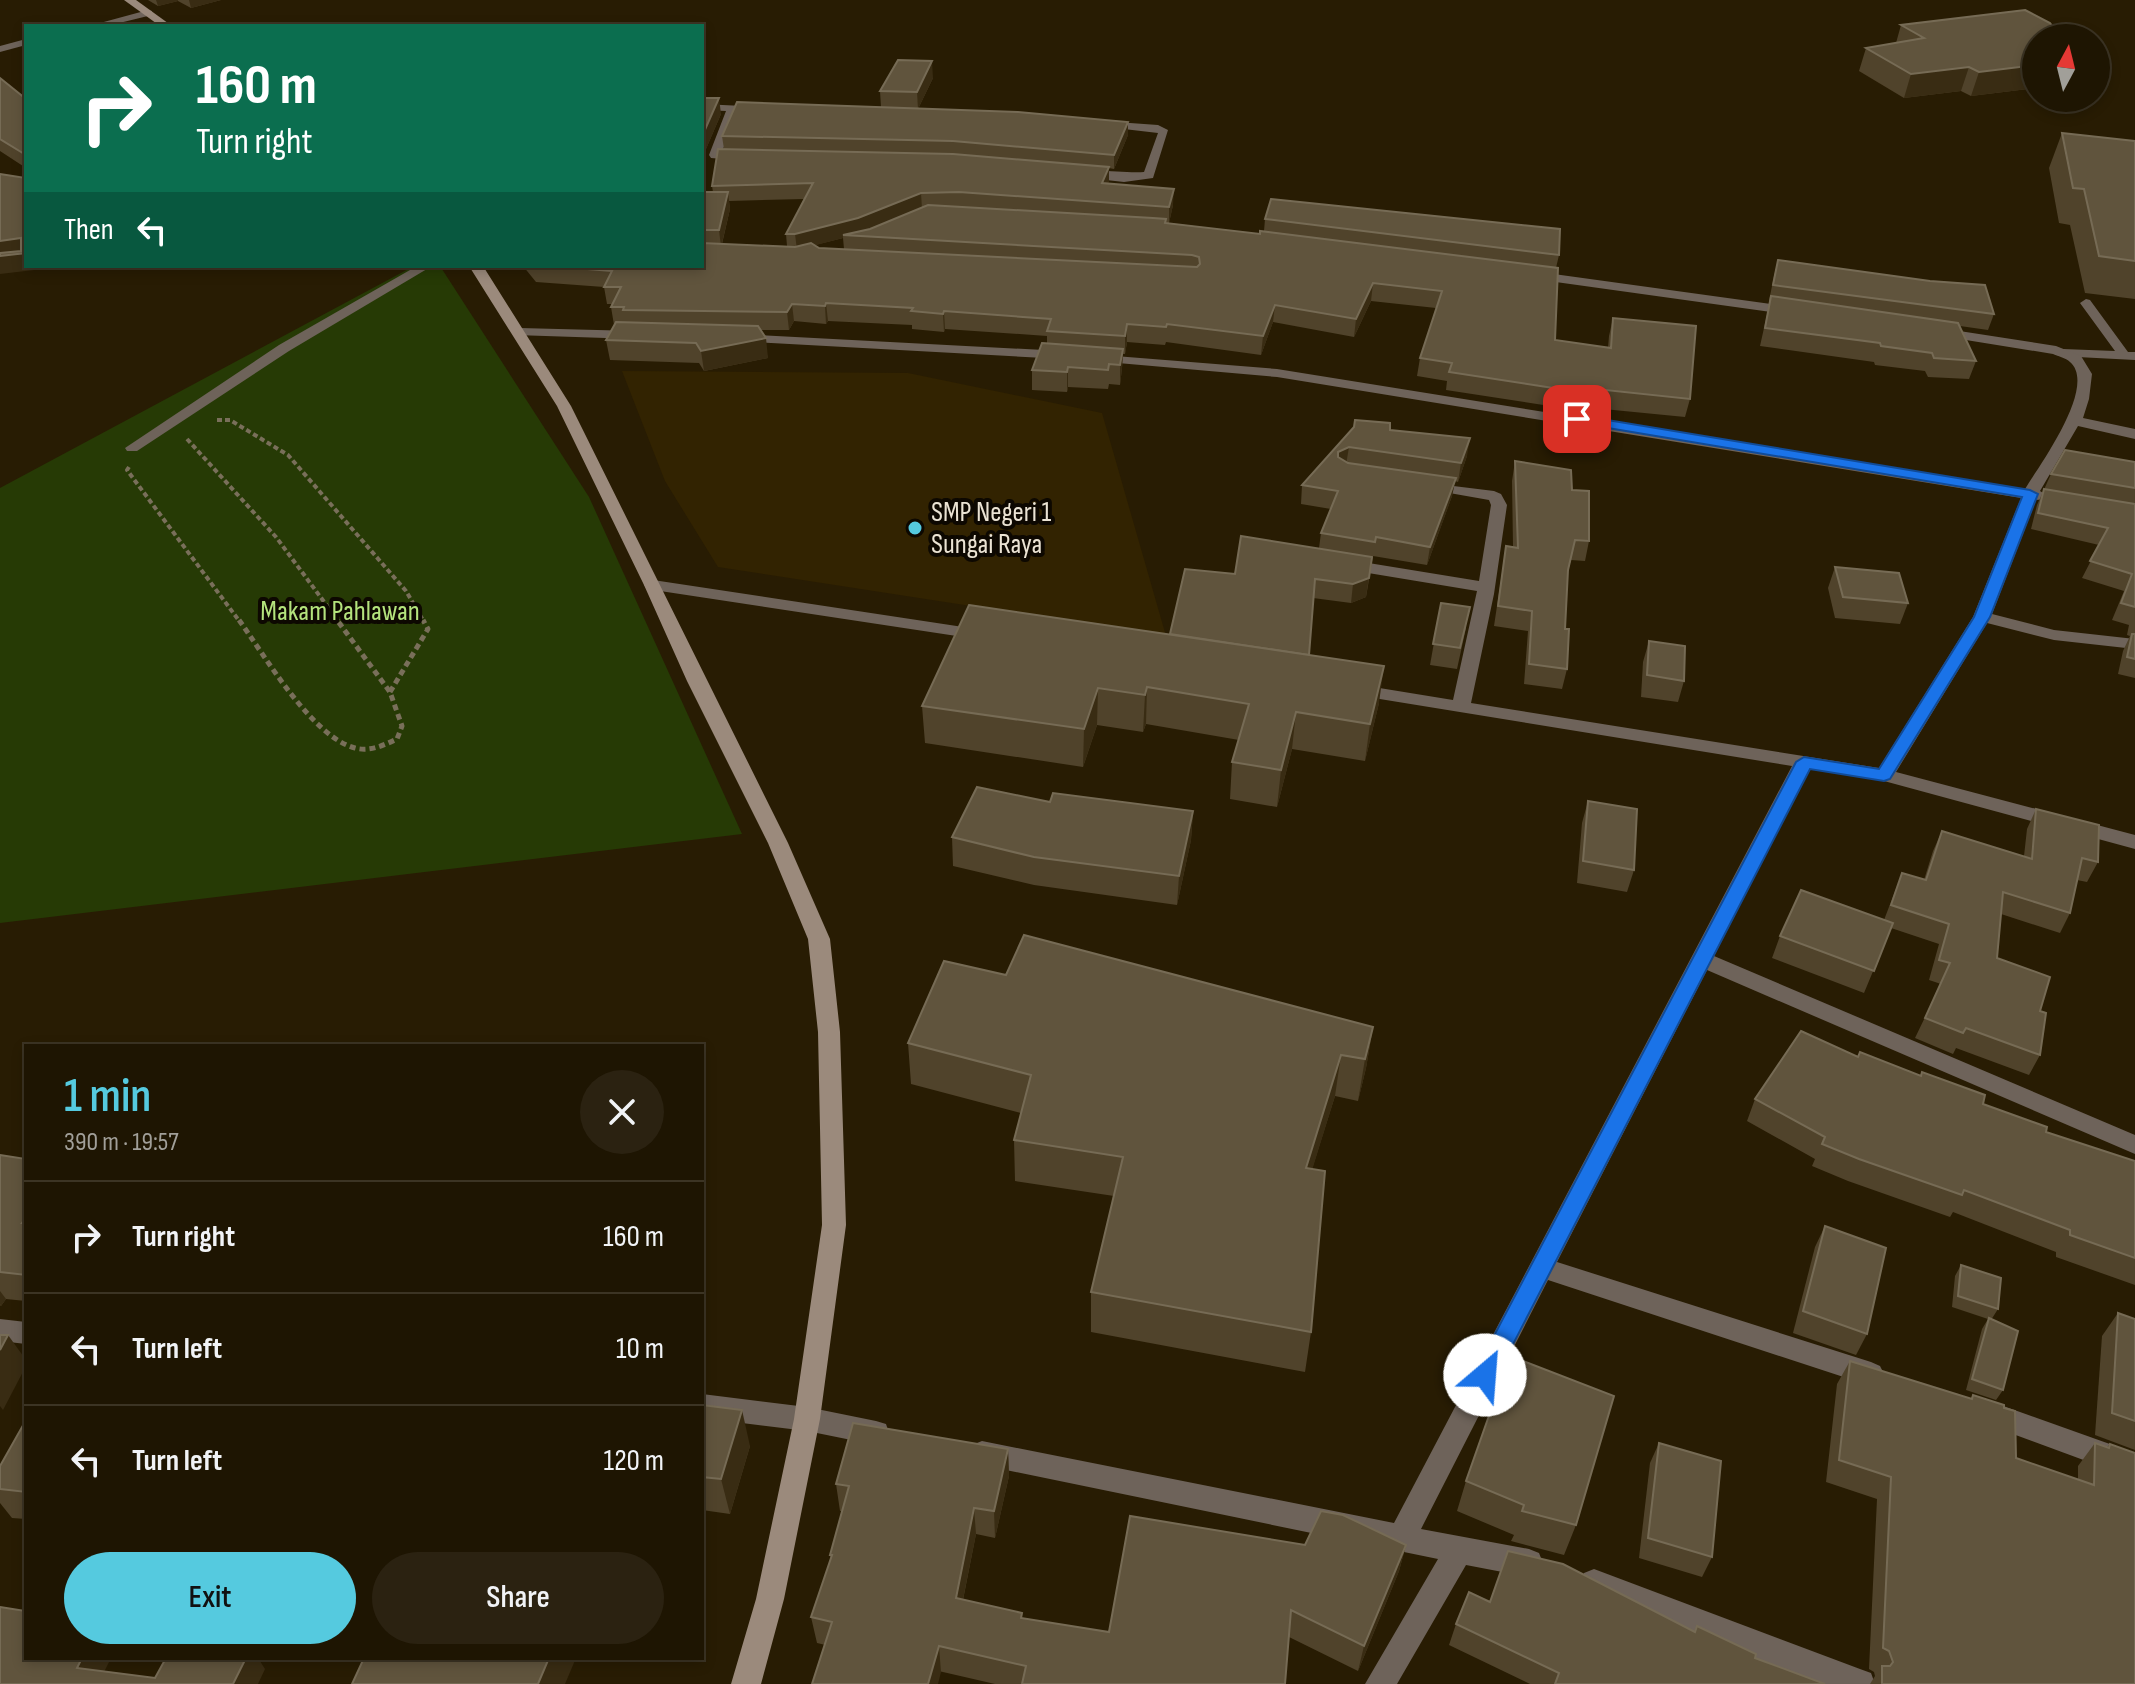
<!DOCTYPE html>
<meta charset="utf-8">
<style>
:root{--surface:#1e1502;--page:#2b2211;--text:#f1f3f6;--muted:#a19f99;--line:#3c3424;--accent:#55cadf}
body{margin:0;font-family:"Sofia Sans Condensed",sans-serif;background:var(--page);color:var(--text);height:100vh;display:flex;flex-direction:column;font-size:30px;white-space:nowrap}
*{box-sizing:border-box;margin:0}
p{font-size:26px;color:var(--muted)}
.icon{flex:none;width:44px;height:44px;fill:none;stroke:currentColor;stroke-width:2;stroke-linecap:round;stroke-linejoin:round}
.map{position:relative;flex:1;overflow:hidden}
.panel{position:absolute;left:24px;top:1044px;width:680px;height:616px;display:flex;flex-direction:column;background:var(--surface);border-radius:0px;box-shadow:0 4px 12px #0003,0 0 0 2px var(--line)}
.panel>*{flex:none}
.top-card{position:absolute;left:24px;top:24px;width:680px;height:244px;border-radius:0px;box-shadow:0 4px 12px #0003,0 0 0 2px var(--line);background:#0b6e4f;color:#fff;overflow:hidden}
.needle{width:52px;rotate:7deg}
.buttons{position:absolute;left:2022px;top:24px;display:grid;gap:16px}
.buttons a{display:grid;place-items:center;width:88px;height:88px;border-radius:50%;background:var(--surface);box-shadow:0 4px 12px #0003,0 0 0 2px var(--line);font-size:40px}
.pin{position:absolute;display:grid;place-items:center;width:68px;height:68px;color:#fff;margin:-34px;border-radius:16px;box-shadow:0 4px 12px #0006}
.me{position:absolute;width:88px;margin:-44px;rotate:27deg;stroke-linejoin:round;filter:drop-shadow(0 0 6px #0008)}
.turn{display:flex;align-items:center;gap:28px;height:168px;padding:0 40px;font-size:36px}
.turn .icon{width:104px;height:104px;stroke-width:2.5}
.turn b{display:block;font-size:56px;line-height:68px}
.then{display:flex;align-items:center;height:76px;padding:0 40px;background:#0003;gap:16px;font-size:30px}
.round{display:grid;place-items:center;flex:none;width:84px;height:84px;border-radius:42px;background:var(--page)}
.head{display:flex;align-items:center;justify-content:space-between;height:136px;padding:0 40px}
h1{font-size:48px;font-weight:600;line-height:60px;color:var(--accent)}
.action{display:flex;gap:16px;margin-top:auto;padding:16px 40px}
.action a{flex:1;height:92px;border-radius:48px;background:var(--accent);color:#111;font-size:32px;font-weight:600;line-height:92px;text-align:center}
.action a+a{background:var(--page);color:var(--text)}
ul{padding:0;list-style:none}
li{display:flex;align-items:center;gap:24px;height:112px;padding:0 40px;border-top:2px solid var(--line)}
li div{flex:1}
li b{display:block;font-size:30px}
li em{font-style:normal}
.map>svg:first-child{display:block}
</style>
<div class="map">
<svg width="2135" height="1684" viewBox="0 0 2135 1684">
<rect width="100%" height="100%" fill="#281c03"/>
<polygon fill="#322301" points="622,371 908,373 1102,413 1166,636 718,567 665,481"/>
<polygon fill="#263a05" points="414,266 440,266 589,497 742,834 0,923 0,488"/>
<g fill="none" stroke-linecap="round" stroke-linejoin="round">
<g stroke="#796f5a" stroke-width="4" stroke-dasharray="5 3" stroke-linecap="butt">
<polyline points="217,420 230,420 288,455 406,591 424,622"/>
<polyline points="187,439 276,537 339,622"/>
<polyline points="129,467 127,470 240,622"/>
</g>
<g stroke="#796f5a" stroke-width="5" stroke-dasharray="6 4" stroke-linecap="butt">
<path d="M239,620C265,656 312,737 355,748C370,752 384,745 397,739L402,726L390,692L337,620"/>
<polyline points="390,692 428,629 423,620"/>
</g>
<g fill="#6e635a" fill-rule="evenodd">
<polygon points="417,266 432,266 289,351 137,451 127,451 125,448 279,345"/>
<polygon points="2086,299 2090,300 2128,352 2135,352 2135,360 2058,356 2057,353 2063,349 2115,351 2080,303"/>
</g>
<g fill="#6e635a" fill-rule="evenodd">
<polygon points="148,10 152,11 152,15 107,26 89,26"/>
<polygon points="26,39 26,45 0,52 0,46"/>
<polygon points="702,104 766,107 768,109 762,112 737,112 722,152 747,155 747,161 711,158 709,155 726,111 702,110"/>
<path d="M1102,121L1158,125L1168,130L1153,178L1124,182L1079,177L1077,174C1088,167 1127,174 1144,172L1158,133L1098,126L1096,124Z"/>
<polygon points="1532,271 1793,307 1800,311 1793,315 1527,278 1525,275"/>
<polygon points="520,328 636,331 643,335 636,339 515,335 515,329"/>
<path d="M1940,328L2056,346L2081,356L2092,374L2089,399L2083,418L2135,429V439L2078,426L2040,491L2048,496L2046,499L2036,500L1992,614L2054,630L2135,639V649L2054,640L1987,623L1896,772L2135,835V849L1884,781L1810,769L1714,956L2135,1135V1154L1707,970L1557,1262L1871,1362L1880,1366L1884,1374L1880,1382L1871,1386L1548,1280L1421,1529L1529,1549L1539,1553L1543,1563L1539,1573L1529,1577L1466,1565L1397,1684H1365L1438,1559L972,1463L968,1454L972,1445L982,1441L1394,1523L1792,766L1349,694L1346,690L1349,686L1355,684L1453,700L1477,591L1344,569L1336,564L1344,559L1479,581L1491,505L1489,500L1421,488V482L1494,491L1501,494L1507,505L1494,594L1471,703L1879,768L1973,617L2021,498L1277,377L1095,361L1088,357L1090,354L1277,369L2025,489C2039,466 2098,386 2070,362C2066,358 2057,356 2053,354L1935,335V329Z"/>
<polygon points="740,334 1063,351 1070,355 1063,359 735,341 735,335"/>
<polygon points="653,580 983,630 992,635 983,640 647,589 644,585 647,581"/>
<polygon points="0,1319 26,1322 26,1344 0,1341"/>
<polygon points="702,1394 807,1407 876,1421 886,1424 889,1433 886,1442 876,1445 807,1431 702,1418"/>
<polygon points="1992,1402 2135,1453 2135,1479 1983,1423 1979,1414 1983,1405"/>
<polygon points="1594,1569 1860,1669 1871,1673 1875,1684 1821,1684 1584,1593 1580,1583 1584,1573"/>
</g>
<g fill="#9b8a7c" fill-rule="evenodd">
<polygon points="124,0 136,0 172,26 160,26"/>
<polygon points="469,266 483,266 571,406 788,843 830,939 840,1032 846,1225 820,1419 784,1599 761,1684 731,1684 756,1599 794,1419 822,1225 818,1032 808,939 768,843 687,681 644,585 557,406"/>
</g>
</g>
<g fill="#50432b" fill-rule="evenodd">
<polygon points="148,0 221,0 191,8 178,1 158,6"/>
<polygon points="1901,25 2036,38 2036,88 1971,96 1961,91 1904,98 1859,71 1866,48 1896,43"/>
<polygon points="0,78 26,99 26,168 0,151"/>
<path d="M933,78L918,109L1128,122V135L1114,169L1109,168L1108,184L1173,205L1169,223L1260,234L1264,231L1265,219L1559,255L1556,268L1555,340L1608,348L1609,336L1613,318L1690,399L1685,417L1583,407L1582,411L1446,390L1447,381L1417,376L1420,358L1436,308L1371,301L1354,337L1273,322L1261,355L1166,342L1165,345L1127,342L1125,354H1123L1122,368L1120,385L1109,384L1108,389L1068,387L1067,392L1032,390V370L1047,343V336L945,329L944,332L912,329V325L828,321L826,324L794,321L789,330H760L768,358L704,371L699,363L610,360L606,340L614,325L611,307L612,304H607L604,287L536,282L523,266H702V192H713L712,186L724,149L722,136L881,107L880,91ZM804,199L786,234L787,246L722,244L730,209L729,201ZM843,238L844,249L819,248L815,245Z"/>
<polygon points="702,98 721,114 706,149 702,149"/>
<polygon points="2062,133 2135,141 2135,299 2085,293 2070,225 2059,223 2049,168"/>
<polygon points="1778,260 1994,314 1988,330 1960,326 1976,361 1969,379 1928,377 1925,371 1875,365 1874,362 1760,346 1770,301 1769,301 1774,276"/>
<polygon points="1354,427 1390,430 1467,456 1458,482 1455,481 1452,496 1427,565 1373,556 1366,597 1351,603 1313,598 1309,655 1379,703 1365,761 1292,749 1277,807 1230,799 1232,762 1239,740 1146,724 1143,732 1097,725 1083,767 925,743 922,706 1170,634 1235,574 1319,548 1321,533 1331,509 1301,504 1302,485"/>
<polygon points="1515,461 1572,490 1589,541 1585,561 1571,560 1568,571 1565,629 1567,669 1562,689 1524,684 1528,631 1494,626 1506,546 1513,547 1512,481"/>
<polygon points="2135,462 2135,678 2118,674 2123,651 2130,636 2127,635 2129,625 2112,620 2124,591 2082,578 2099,545 2031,529 2037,505 2051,474"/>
<polygon points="1835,567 1908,603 1900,624 1835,618 1828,588"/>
<polygon points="1441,603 1466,628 1457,669 1430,665"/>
<polygon points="1649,641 1684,681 1678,702 1641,697 1643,662"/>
<polygon points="1588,801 1634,870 1627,892 1577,883 1582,823"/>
<polygon points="1050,802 1193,811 1191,840 1177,905 1034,885 953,866 952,837"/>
<polygon points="2036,809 2098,862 2087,882 2077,880 2070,913 2060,933 2001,914 1997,958 2040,1011 2040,1055 2029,1075 1956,1048 1953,1054 1915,1038 1941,984 1929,980 1939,944 1891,928 1864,993 1772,958 1780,936 1884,920 1902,873 1924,880 1933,851 1942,831 2024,856 2027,829"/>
<polygon points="1006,975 1373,1027 1366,1068 1358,1101 1335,1096 1312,1169 1311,1332 1305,1372 1091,1332 1091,1292 1114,1196 1015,1181 1014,1140 1021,1113 911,1084 908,1043"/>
<polygon points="1858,1057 1920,1076 1922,1072 1983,1104 2046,1132 2135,1161 2135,1285 2056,1257 2056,1252 1953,1212 1950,1217 1848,1181 1812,1166 1815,1159 1747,1121 1755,1099"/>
<polygon points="0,1155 26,1159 26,1301 6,1299 1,1306 0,1305"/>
<polygon points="1825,1226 1867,1334 1856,1355 1793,1333 1815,1247"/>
<polygon points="1961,1265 1998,1309 1991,1320 2003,1390 1996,1400 1966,1390 1982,1329 1988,1319 1952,1307 1955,1276"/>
<polygon points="2118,1313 2135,1319 2135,1450 2095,1435 2102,1336"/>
<polygon points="1850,1361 1970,1399 1973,1395 2004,1408 2016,1458 2078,1480 2078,1466 2095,1443 2107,1447 2110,1444 2135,1684 1870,1684 1875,1676 1874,1672 1869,1669 1877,1499 1826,1482 1837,1384"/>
<polygon points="702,1405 750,1446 730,1514 702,1510"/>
<polygon points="26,1420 26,1519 12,1518 0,1503 0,1466"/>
<polygon points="1659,1443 1712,1557 1702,1577 1639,1558 1650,1463"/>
<polygon points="1008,1449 1009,1476 995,1538 976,1534 963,1600 1023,1618 1109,1632 1305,1545 1406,1545 1399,1571 1358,1671 1289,1637 1285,1684 995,1684 817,1643 811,1617 831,1559 830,1555 842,1511 840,1511 836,1484"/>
<polygon points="1466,1481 1576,1525 1564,1555 1511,1541 1514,1535 1457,1511"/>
<polygon points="1490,1602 1694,1632 1697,1626 1755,1658 1825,1684 1530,1684 1449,1645 1456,1624"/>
</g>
<g fill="#392c13">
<polygon points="156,0 178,0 178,1 158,6"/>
<polygon points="189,0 221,0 191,8"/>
<polygon points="932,61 933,78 918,109 917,92"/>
<polygon points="2036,65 2036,88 1971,96 1979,72"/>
<polygon points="1969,67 1961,91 1904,98 1911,74"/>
<polygon points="719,98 721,114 706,149 704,132"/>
<polygon points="1128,122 1128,135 1114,169 1114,155"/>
<polygon points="1109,167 1109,182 1102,199 1102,183"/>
<polygon points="1174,189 1173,205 1169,223 1169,207"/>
<polygon points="728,192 730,209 721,247 719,230"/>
<polygon points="921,193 922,209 859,234 843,235 843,238 797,250 795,234"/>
<polygon points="21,238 26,251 26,266 60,266 60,267 0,274 0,241"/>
<polygon points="1373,283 1371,301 1354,337 1356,319"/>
<polygon points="826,303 828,321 826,324 825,306"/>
<polygon points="792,304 794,321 789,330 787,312"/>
<polygon points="1275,305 1273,322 1261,355 1263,336"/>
<polygon points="944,311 945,329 944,332 943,314"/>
<polygon points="1127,324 1127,342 1125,354 1125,336"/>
<polygon points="766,338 768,358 704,371 701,351"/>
<polygon points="1123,349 1122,368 1120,385 1120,365"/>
<polygon points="1068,367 1068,387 1067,392 1067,372"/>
<polygon points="1470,438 1467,456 1458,482 1461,463"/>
<polygon points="1349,447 1346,465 1336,470 1338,452"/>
<polygon points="1456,478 1452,496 1427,565 1430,547"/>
<polygon points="1372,557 1366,597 1351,603 1353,584"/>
<polygon points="1384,666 1379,703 1365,761 1370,724"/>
<polygon points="1147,687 1146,724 1143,732 1145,695"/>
<polygon points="1098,688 1097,725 1083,767 1084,729"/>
<polygon points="1296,712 1292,749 1277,807 1281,770"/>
<polygon points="1193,811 1191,840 1177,905 1179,876"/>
<polygon points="1373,1027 1366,1068 1358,1101 1365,1059"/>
<polygon points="1341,1055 1335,1096 1300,1209 1306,1168"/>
<polygon points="0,1291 6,1299 1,1306 0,1304"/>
<polygon points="8,1335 26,1360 26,1366 3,1410 0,1406 0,1350"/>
<polygon points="742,1410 750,1446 730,1514 721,1479"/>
<polygon points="1008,1449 1009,1476 995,1538 994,1511"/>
<polygon points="974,1508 976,1534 958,1624 956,1598"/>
<polygon points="1406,1545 1399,1571 1358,1671 1364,1646"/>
<polygon points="939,1646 941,1672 938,1684 928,1684"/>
<polygon points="82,1658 111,1658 98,1684 77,1668"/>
<polygon points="246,1658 258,1658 265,1669 258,1684 233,1684"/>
<polygon points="549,1658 576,1658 565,1684 538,1684"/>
</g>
<g fill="#60543d" stroke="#766b55" stroke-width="2">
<polygon points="2025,10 2050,23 2061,38 2036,38 2036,65 1979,72 1969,67 1911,74 1866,48 1924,38 1901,25"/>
<polygon points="898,60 932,61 917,92 880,91"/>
<polygon points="0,78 26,99 26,155 0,139"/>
<polygon points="702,98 719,98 704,132 702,132"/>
<polygon points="737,102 1018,112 1128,122 1114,155 953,141 722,136"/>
<polygon points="2062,133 2135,141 2135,261 2099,256 2084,189 2073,188"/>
<polygon points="718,149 953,154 1109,167 1102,183 1174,189 1169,207 959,192 921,193 858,218 795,234 786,234 813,183 712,186"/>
<polygon points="0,174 26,178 26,253 0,256 0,253 21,251 21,238 0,241"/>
<polygon points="702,192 728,192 719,230 702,230"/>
<polygon points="1271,199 1560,229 1559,255 1265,219"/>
<polygon points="928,205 1153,218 1166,219 1165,223 1260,234 1260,231 1558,268 1555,340 1611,348 1613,318 1696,326 1690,399 1587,388 1586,393 1449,372 1452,363 1420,358 1442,291 1373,283 1356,319 1275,305 1263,336 1167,324 1166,327 1127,324 1125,336 1047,331 1051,319 944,311 943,314 911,311 913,308 826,303 825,306 792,304 787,312 623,310 624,307 611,307 621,287 604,287 612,271 550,266 702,266 702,243 795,247 811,243 819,248 1197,267 1200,264 1199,257 1192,255 843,235 870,229"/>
<polygon points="1778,260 1930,281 1985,285 1994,314 1773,285"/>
<polygon points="1771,296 1958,323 1976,361 1934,358 1932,353 1881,346 1880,343 1765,328"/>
<polygon points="616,322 758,326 766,338 701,351 696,343 606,340"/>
<polygon points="1042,343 1123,349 1120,365 1109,364 1108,370 1068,367 1067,372 1032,370"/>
<polygon points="1355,420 1390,423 1390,430 1470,438 1461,463 1349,447 1338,452 1338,457 1348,463 1456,478 1430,547 1376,537 1375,542 1321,533 1338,491 1302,485 1354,427"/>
<polygon points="2065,450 2135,462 2135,488 2051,474"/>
<polygon points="1515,461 1571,470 1572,490 1589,491 1589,541 1575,540 1568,570 1565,629 1569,629 1567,669 1529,664 1532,611 1498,606 1506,546 1518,548"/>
<polygon points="2044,489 2135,504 2135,607 2121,603 2132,574 2090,561 2108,528 2038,513"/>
<polygon points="1241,536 1372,557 1369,578 1353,584 1315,579 1309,655 1170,634 1185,569 1235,574"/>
<polygon points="1835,567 1899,573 1908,603 1843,597"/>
<polygon points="1441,603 1470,607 1460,648 1433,644"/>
<polygon points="969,605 1384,666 1370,724 1296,712 1281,770 1232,762 1249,704 1147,687 1145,695 1098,688 1084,729 922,706"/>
<polygon points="2132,634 2135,634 2135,659 2127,657"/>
<polygon points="1649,641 1685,646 1684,681 1647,675"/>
<polygon points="977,787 1050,802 1053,793 1193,811 1179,876 1034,857 952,837"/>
<polygon points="1588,801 1637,809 1634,870 1583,861"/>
<polygon points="2036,809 2099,825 2098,862 2082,858 2070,913 2003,892 1997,958 2050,977 2040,1011 2046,1013 2040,1055 1966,1028 1963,1033 1925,1018 1950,963 1939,960 1949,924 1891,905 1902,873 1926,880 1942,831 2032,859"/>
<polygon points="1801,890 1893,923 1874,971 1780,936"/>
<polygon points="1024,935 1373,1027 1365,1059 1341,1055 1306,1168 1325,1171 1311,1332 1091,1292 1123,1157 1014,1140 1031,1075 908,1043 944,961 1006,975"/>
<polygon points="1801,1031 1858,1057 1860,1052 1921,1076 1922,1072 1985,1095 1983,1104 2047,1127 2046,1132 2135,1161 2135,1258 2070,1235 2070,1230 1964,1190 1962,1195 1859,1159 1822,1144 1825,1137 1755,1099"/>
<polygon points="0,1155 26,1159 26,1217 22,1223 26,1223 26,1275 0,1272"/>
<polygon points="1825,1226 1886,1248 1867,1334 1803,1311"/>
<polygon points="1961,1265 2001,1278 1998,1309 1958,1296"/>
<polygon points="2118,1313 2135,1319 2135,1421 2112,1413"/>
<polygon points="1989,1318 2018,1331 2003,1390 1972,1379"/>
<polygon points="0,1335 8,1335 0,1350"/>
<polygon points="1510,1356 1614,1396 1576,1525 1522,1511 1524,1505 1466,1481"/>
<polygon points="1850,1361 1972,1399 1973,1395 2004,1405 2004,1408 2015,1411 2016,1458 2094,1485 2095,1443 2109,1448 2110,1444 2135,1453 2135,1684 1882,1684 1882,1666 1890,1666 1893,1662 1889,1651 1883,1648 1891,1477 1839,1460"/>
<polygon points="702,1405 742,1410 721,1479 702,1477"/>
<polygon points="26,1420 26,1492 0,1489 0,1466"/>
<polygon points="853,1423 1008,1449 994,1511 974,1508 956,1598 1022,1613 1021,1618 1109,1632 1130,1516 1305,1545 1321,1511 1343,1515 1406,1545 1364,1646 1291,1610 1285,1684 1022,1684 1026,1666 939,1646 928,1684 812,1684 832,1622 811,1617 832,1555 830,1555 849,1486 836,1484"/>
<polygon points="1659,1443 1721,1461 1712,1557 1648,1538"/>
<polygon points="1508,1551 1563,1564 1695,1632 1697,1626 1756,1654 1755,1658 1825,1684 1555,1684 1559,1673 1456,1624 1469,1592 1490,1602"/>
<polygon points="0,1607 25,1611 26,1610 26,1658 82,1658 77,1668 155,1678 166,1658 246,1658 233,1684 0,1684"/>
<polygon points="364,1658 549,1658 538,1684 352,1684"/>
</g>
<polygon fill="#1a73e8" stroke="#114b97" stroke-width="2" points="1577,415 2030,490 2038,494 1990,617 1890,779 1884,781 1810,769 1493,1383 1485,1386 1477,1383 1473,1375 1477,1368 1796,762 1804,757 1879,769 1974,617 2022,497 1572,422 1570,419"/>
<circle fill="#55cadf" stroke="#0d0801" stroke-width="3" cx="915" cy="528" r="8"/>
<g text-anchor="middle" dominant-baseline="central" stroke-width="8" stroke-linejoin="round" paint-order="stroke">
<g font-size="28" fill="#ebe3d4" stroke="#0d0801" text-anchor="start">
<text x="931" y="512">SMP Negeri 1<tspan x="931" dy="32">Sungai Raya</tspan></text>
</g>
<g font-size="28" fill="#b4e37d" stroke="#0d0801">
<text x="340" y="611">Makam Pahlawan</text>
</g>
</g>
</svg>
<div class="buttons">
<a><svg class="needle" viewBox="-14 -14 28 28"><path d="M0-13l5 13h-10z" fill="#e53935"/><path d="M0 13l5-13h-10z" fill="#a19f99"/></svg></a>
</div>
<div class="pin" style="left:1577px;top:419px;background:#d93025"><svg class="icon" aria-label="arrive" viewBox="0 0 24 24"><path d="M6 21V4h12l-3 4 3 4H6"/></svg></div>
<svg class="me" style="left:1485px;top:1375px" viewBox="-20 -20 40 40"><circle r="19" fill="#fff"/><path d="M0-13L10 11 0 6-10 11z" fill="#1a73e8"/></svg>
<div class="top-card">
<div class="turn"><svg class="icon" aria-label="right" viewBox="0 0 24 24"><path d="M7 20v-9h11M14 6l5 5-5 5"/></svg><div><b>160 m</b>Turn right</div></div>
<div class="then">Then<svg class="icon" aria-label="left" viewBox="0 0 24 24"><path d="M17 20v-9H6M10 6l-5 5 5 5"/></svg></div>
</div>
<section class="panel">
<div class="head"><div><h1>1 min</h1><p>390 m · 19:57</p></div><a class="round"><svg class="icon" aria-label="close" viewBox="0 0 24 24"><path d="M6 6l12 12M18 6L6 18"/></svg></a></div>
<ul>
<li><svg class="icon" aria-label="right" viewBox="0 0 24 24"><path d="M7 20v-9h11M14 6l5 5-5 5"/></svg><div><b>Turn right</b></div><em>160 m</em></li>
<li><svg class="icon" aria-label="left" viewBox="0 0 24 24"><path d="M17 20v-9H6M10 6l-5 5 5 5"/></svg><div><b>Turn left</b></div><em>10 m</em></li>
<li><svg class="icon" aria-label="left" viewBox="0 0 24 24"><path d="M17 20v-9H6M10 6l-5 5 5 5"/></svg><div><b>Turn left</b></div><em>120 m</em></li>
</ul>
<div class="action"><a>Exit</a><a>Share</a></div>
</section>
</div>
